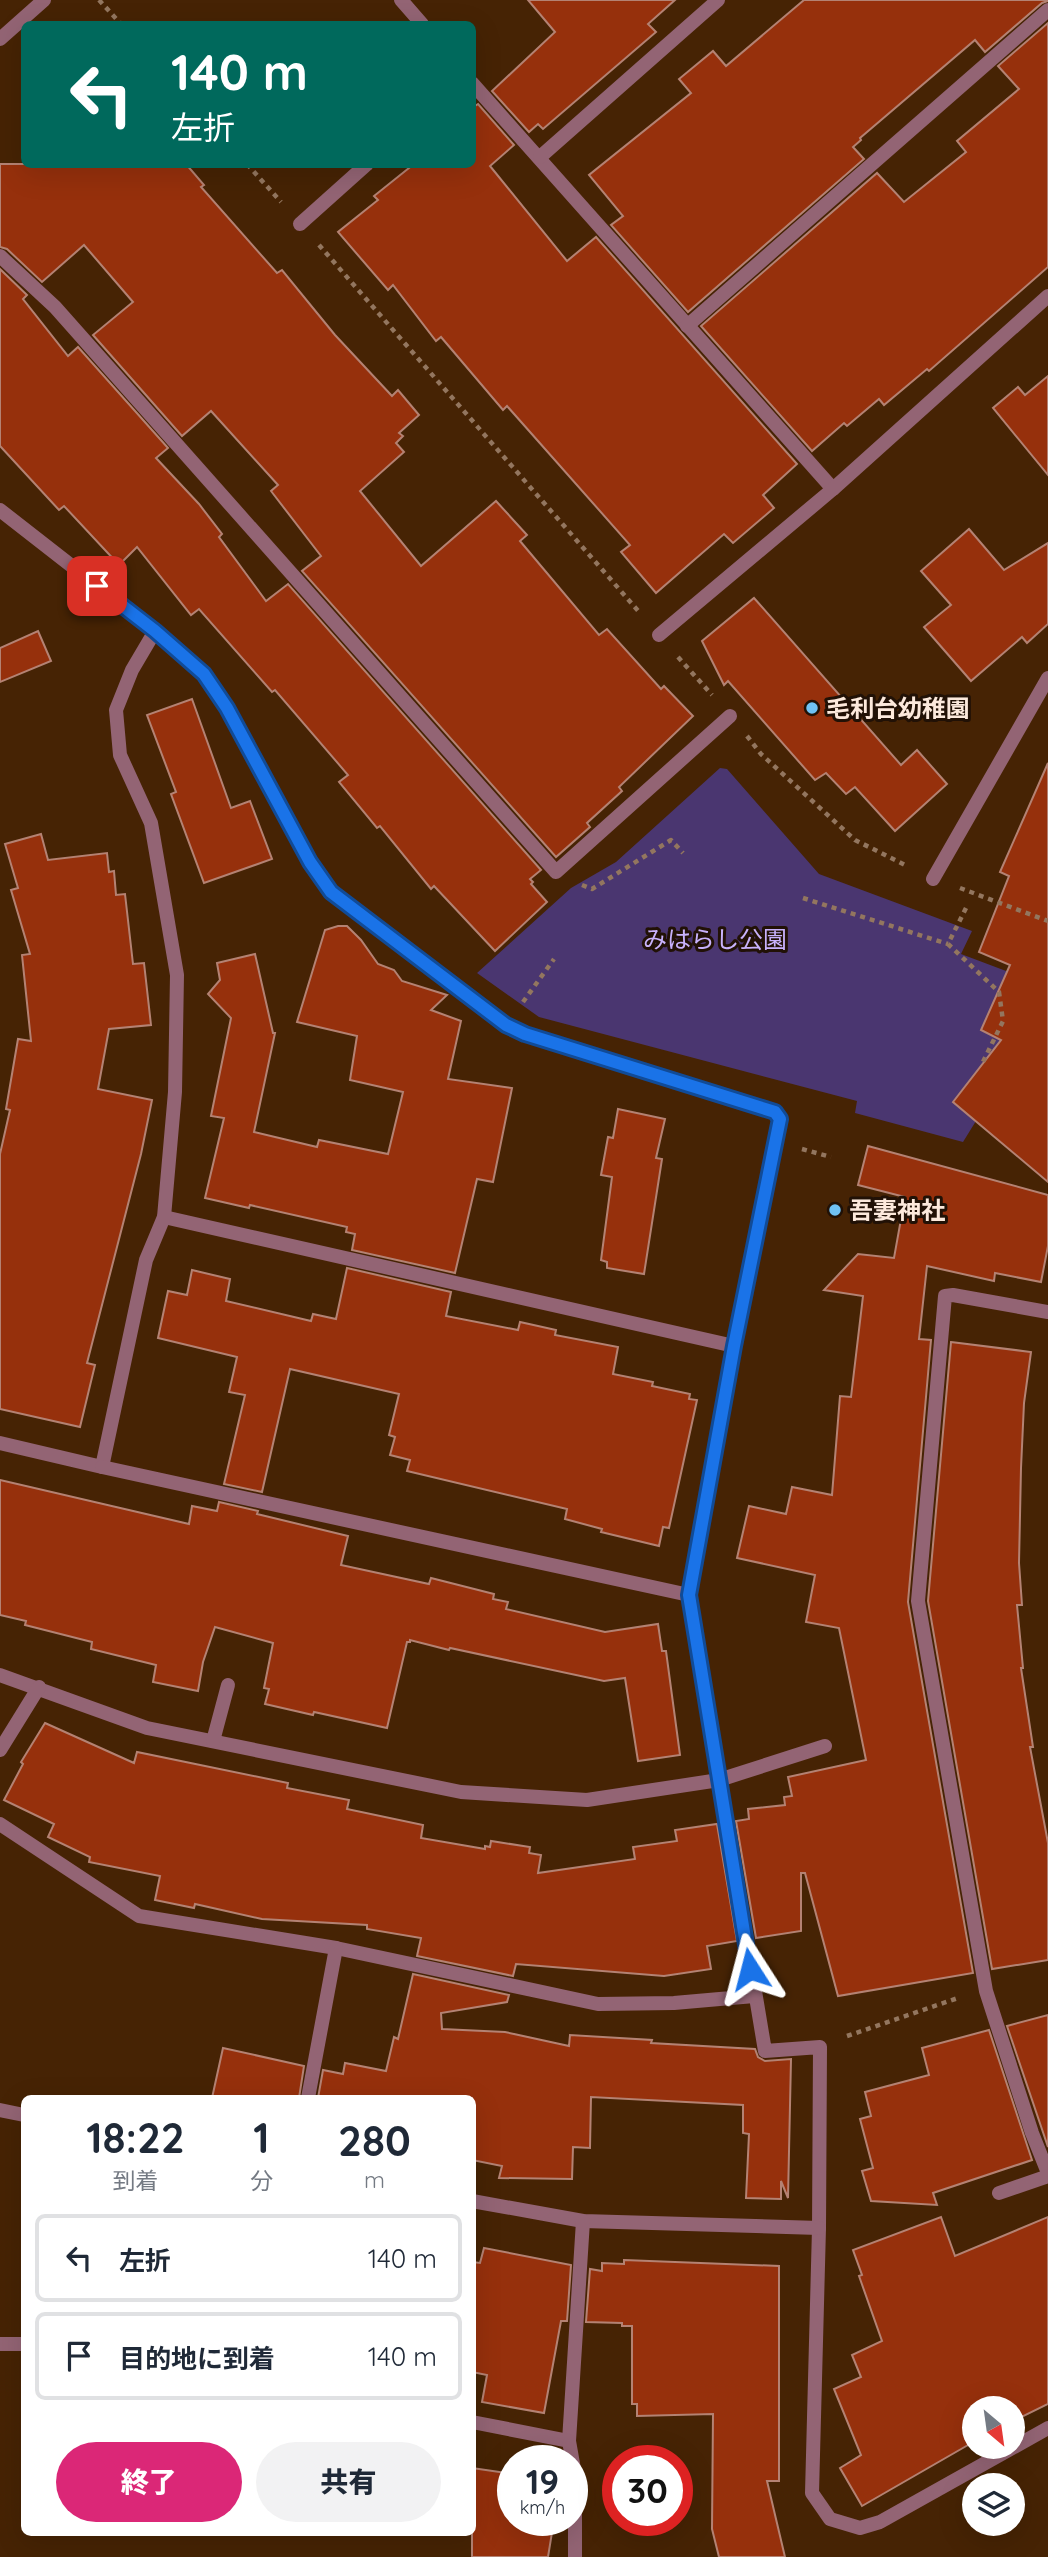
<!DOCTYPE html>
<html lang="ja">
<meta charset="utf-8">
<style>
:root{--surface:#fff;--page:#f2f2f3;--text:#1f2937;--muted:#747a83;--line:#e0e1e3;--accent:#db2777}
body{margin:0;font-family:Quicksand,"Noto Sans JP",sans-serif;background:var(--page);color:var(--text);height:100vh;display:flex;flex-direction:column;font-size:26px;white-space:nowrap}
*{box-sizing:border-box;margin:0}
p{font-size:23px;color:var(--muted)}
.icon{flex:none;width:38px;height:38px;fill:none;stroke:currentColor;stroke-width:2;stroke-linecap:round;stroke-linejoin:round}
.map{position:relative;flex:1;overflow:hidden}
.details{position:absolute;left:21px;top:2095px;width:455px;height:441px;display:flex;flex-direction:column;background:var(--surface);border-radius:10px;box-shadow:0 7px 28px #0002}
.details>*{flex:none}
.guide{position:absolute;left:21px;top:21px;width:455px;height:147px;border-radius:10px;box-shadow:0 7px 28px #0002;background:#00695c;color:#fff;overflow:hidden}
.needle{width:46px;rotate:151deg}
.controls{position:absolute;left:962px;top:2396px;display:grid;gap:14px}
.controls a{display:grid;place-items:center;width:63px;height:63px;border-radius:50%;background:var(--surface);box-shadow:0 7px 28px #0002;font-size:35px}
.speed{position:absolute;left:497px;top:2445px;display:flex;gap:14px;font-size:35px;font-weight:700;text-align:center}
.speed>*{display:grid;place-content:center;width:91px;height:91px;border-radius:50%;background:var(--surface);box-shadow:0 7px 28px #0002;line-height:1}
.speed small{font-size:18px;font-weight:400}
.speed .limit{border:10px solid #d22;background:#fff;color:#111}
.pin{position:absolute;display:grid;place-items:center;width:60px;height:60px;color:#fff;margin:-30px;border-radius:14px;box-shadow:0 4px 10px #0006}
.me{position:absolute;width:77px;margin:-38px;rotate:351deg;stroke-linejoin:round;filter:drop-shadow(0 0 5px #0008)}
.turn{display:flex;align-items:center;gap:24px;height:147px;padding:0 35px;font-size:32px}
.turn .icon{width:91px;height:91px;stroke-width:2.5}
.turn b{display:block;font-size:49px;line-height:60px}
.eta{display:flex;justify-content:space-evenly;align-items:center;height:119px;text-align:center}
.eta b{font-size:42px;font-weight:800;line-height:49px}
.action{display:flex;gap:14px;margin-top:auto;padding:14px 35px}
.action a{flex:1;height:80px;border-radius:42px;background:var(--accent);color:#fff;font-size:28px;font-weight:800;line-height:80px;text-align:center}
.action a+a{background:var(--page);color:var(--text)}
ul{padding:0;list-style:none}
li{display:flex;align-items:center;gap:21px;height:88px;margin:0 14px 10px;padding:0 21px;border:4px solid var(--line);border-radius:10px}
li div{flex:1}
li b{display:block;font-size:26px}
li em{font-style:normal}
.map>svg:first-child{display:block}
</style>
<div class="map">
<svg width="1048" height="2557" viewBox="0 0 1048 2557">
<rect width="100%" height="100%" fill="#462304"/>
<polygon fill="#4a3670" points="720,768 727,769 819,874 972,931 961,954 1033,981 997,1087 963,1142 855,1113 857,1101 539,1017 477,973 571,888 616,862"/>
<g fill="#96300c" stroke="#b48273" stroke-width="2">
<polygon points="528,0 675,0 648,24 656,32 543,129 538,124 529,132 492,91 555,32"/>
<polygon points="804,0 1048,0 1048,1 1042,3 985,52 975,40 860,138 861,140 853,147 864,159 688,312 611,225 623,216 589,175 691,93 679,79 713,51 726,66"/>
<polygon points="1048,23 1048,267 929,371 927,369 884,405 879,399 847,426 844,423 812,451 701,326 877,173 904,202 966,152 957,141 1019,89 998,66"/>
<polygon points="478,104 514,145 490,166 567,261 596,237 797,464 763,495 774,508 733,543 724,534 656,593 621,552 630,545 507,406 503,410 441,337 436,341 393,285 388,290 338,232 378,200 374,196 414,164 472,164 472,108"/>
<polygon points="0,164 186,164 204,185 201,187 277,273 282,270 335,335 392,396 398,390 419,415 399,433 403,436 396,443 404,452 360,491 421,566 496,501 527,535 520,541 599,635 607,629 661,689 664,686 693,716 619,787 622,791 587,823 590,827 556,857 302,571 321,556 271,491 278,485 211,411 182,436 93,335 133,302 84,245 42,282 7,249 0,247"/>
<polygon points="0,269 27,295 23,299 68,356 78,347 168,448 156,458 199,504 222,534 219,537 266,601 288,584 541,870 530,879 533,882 531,884 547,902 495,951 434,886 431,889 380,826 377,828 339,782 348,775 275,690 272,692 199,609 191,615 137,547 119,565 64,506 59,510 0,446"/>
<polygon points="1048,376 1048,475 993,408 1018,387 1025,395"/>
<polygon points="969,529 1004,570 1048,543 1048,624 1027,643 1022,637 971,681 924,627 951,605 921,571"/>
<polygon points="754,598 901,765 917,750 947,784 895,831 855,787 846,794 826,773 815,780 728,681 724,685 702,641"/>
<polygon points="38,631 51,661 0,682 0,648"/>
<polygon points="192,699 231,808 250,801 272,859 204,883 171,794 176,792 147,715"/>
<polygon points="1048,763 1048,1182 953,1102 1001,1040 981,1030 1010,965 979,952 1009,876 1000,872"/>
<polygon points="41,834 48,860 107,853 109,872 114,871 116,895 125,894 133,964 144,963 151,1025 109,1029 98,1089 152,1100 141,1154 87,1363 95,1365 80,1427 0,1409 0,1154 10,1110 6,1109 18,1039 31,1041 22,955 30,954 11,890 18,888 5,844"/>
<polygon points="338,926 347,926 361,940 378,964 394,970 402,981 447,995 431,1010 461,1021 448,1079 512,1088 493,1182 477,1179 455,1273 352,1250 355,1234 346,1232 347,1227 250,1205 249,1208 205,1198 224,1118 211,1116 231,1018 208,994 220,980 217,963 255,954 273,1033 275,1033 254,1132 317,1147 319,1140 388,1154 403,1092 350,1080 357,1036 297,1022 325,930"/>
<polygon points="618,1109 665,1119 656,1158 662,1159 644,1274 607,1268 607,1262 601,1260 612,1177 601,1175 608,1137 613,1138"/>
<polygon points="868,1146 1048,1195 1048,1246 1041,1282 995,1273 994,1281 927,1266 919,1339 931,1340 908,1602 973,1973 838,1996 805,1873 801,1873 801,1931 756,1938 736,1821 749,1819 748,1809 785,1805 784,1797 792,1796 788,1777 866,1760 839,1628 806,1622 815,1575 737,1558 749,1506 786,1514 792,1487 832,1495 840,1396 851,1397 863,1296 824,1290 858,1254 894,1258 905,1197 858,1185"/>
<polygon points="347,1268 451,1292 446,1316 518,1330 520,1322 556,1330 555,1335 618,1347 613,1374 653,1382 652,1386 690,1394 689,1399 697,1400 669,1528 663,1527 659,1546 601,1532 602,1529 565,1519 567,1509 407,1471 410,1460 390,1455 395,1437 389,1435 399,1394 290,1369 262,1492 224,1484 245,1395 229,1392 237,1357 158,1338 168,1291 187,1295 192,1270 230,1279 226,1301 311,1321 313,1314 336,1319"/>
<polygon points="951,1342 1031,1352 1024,1403 1021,1468 1019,1563 1022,1605 1017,1605 1023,1668 1021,1668 1033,1747 1030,1747 1048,1843 1048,1960 992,1969 928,1601"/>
<polygon points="0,1480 189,1524 192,1506 217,1511 219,1502 258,1511 257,1514 348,1536 341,1565 429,1584 431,1578 494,1594 493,1599 508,1602 506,1609 605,1632 658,1624 662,1651 666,1651 680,1755 638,1761 625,1678 604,1681 450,1648 449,1650 410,1640 410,1642 407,1642 387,1728 314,1712 313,1715 265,1704 269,1689 264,1688 273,1643 215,1627 203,1662 198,1691 153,1682 156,1665 91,1649 92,1642 25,1625 26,1621 0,1615"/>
<polygon points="45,1723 134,1763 137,1752 288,1783 287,1788 349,1800 347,1809 423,1825 421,1838 485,1849 485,1846 490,1847 491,1841 530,1847 529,1853 541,1855 538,1873 635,1859 633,1847 677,1841 675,1830 717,1824 737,1941 707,1946 711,1969 664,1976 516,1964 513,1976 417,1956 421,1938 367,1929 367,1925 262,1919 195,1904 194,1908 155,1900 160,1876 89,1862 90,1857 48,1837 54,1824 4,1800 23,1764 21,1762"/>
<polygon points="413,1974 509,1995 507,2002 441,2013 442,2029 505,2032 569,2046 570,2035 652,2040 651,2043 755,2049 758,2057 765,2061 791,2059 788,2198 781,2181 781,2199 746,2198 749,2134 743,2133 743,2105 591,2097 590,2148 573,2147 572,2179 499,2178 502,2166 472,2160 472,2098 318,2098 323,2070 343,2074 345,2063 386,2071 394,2037 398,2039"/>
<polygon points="1048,2015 1048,2147 1007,2026"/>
<polygon points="989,2030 1032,2160 933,2193 937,2205 871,2201 862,2171 873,2168 860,2119 871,2116 865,2092 929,2075 922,2048"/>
<polygon points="223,2048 304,2066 299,2098 212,2098"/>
<polygon points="941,2217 955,2256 1048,2217 1048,2404 1013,2421 1013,2408 975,2408 975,2441 862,2506 840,2468 861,2455 834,2389 861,2377 852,2355 882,2341 859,2276 862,2275 853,2250"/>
<polygon points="484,2248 571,2265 567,2321 561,2321 544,2413 482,2402 487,2375 472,2372 472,2262 480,2263"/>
<polygon points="624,2260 779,2266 779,2481 767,2481 785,2557 719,2557 712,2529 713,2414 637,2416 637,2404 632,2404 632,2326 622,2326 622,2323 586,2322 590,2269 602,2271 602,2263 624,2264"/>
<polygon points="472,2468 513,2474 513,2520 554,2520 548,2557 472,2557"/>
</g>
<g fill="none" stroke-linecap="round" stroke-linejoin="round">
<g stroke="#93765f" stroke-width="4.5" stroke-dasharray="5 5" stroke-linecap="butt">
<polyline points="99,0 121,24"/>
<polyline points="247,164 281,202"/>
<polyline points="319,245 640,613"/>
<polyline points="678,657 712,695"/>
<polyline points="747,736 761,754 855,840 907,866"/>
<polyline points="582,885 592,889 671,840 683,853"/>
<polyline points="960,888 1048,921"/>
<polyline points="803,898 948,944"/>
<polyline points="966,908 948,944 999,992 1003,1021 983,1062"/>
<polyline points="523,1002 554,959"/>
<polyline points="802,1149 831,1157"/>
<polyline points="847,2036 958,1998"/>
</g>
<g stroke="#936474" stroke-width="14">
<polyline points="401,0 422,24"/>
<polyline points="0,39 44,0"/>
<polyline points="472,83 833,489"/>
<polyline points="540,157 718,0"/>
<polyline points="300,224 367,164"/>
<polyline points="0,256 55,307 556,872 730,716"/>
<polyline points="687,326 1048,10"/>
<polyline points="0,510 155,631 204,674 227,708 310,862 331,892 506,1025 525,1034 775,1112 780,1119 734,1346 689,1595 765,2051 820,2047 819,2228 812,2493 830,2519 860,2528 880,2522 1048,2428"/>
<polyline points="659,635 833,489 1048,296"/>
<polyline points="933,879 1048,678"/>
<polyline points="164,1217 734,1346"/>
<polyline points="1048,1312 953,1295 945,1296 918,1601 986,1991 1032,2133 1048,2173"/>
<polyline points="0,1443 102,1467 146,1260 164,1217 175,1092 177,975 151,823 120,755 116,710 132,670 155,631"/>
<polyline points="102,1467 689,1595"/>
<polyline points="0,1675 147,1728 461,1792 587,1800 719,1780 825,1746"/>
<polyline points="213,1741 228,1685"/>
<polyline points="0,1750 39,1687"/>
<polyline points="0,1824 139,1916 336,1948 598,2004 674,2003 754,1996"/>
<polyline points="308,2098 336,1948"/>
<polyline points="0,2110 24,2115"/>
<polyline points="999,2193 1048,2176"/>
<polyline points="472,2201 583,2221 819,2228"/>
<polyline points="0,2344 24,2344"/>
<polyline points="472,2422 569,2441"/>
<polyline points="575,2557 575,2475 569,2441 583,2221"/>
</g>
</g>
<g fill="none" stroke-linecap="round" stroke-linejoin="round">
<g stroke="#114b97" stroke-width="18">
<polyline id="route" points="97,586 155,631 204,674 227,708 310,862 331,892 506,1025 525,1034 775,1112 780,1119 734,1346 689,1595 750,1969"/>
</g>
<use href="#route" stroke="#1a73e8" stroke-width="12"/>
</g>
<g fill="#70c2f4" stroke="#211106" stroke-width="2.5">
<circle cx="812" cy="708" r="7"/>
<circle cx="835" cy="1210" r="7"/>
</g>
<g text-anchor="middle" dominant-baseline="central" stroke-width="6" stroke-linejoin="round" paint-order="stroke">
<g font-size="24" font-weight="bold" fill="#fce9dc" stroke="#211106" text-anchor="start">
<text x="826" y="708">毛利台幼稚園</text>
<text x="849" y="1210">吾妻神社</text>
</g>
<g font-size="24" fill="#c8b2fc" stroke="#211106">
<text x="715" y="939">みはらし公園</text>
</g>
</g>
</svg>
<div class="controls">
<a><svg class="needle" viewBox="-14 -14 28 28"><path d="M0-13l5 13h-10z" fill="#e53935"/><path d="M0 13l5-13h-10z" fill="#747a83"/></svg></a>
<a><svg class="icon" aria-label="layers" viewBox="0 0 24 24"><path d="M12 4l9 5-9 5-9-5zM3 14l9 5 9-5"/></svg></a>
</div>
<div class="speed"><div>19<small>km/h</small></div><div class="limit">30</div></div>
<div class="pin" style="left:97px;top:586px;background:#d93025"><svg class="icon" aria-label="arrive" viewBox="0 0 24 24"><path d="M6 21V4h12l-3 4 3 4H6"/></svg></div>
<svg class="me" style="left:750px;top:1969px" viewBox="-20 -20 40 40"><path d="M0-17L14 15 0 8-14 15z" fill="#1a73e8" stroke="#fff" stroke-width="4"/></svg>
<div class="guide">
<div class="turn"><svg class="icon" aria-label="left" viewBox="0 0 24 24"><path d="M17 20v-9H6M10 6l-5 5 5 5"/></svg><div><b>140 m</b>左折</div></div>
</div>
<section class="details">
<div class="eta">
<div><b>18:22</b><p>到着</p></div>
<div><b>1</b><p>分</p></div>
<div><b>280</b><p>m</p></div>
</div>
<ul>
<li><svg class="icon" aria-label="left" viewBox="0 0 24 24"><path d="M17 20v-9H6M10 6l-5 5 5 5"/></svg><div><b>左折</b></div><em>140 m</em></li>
<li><svg class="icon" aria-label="arrive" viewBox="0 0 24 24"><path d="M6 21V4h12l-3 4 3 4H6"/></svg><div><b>目的地に到着</b></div><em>140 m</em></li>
</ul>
<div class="action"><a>終了</a><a>共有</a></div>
</section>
</div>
